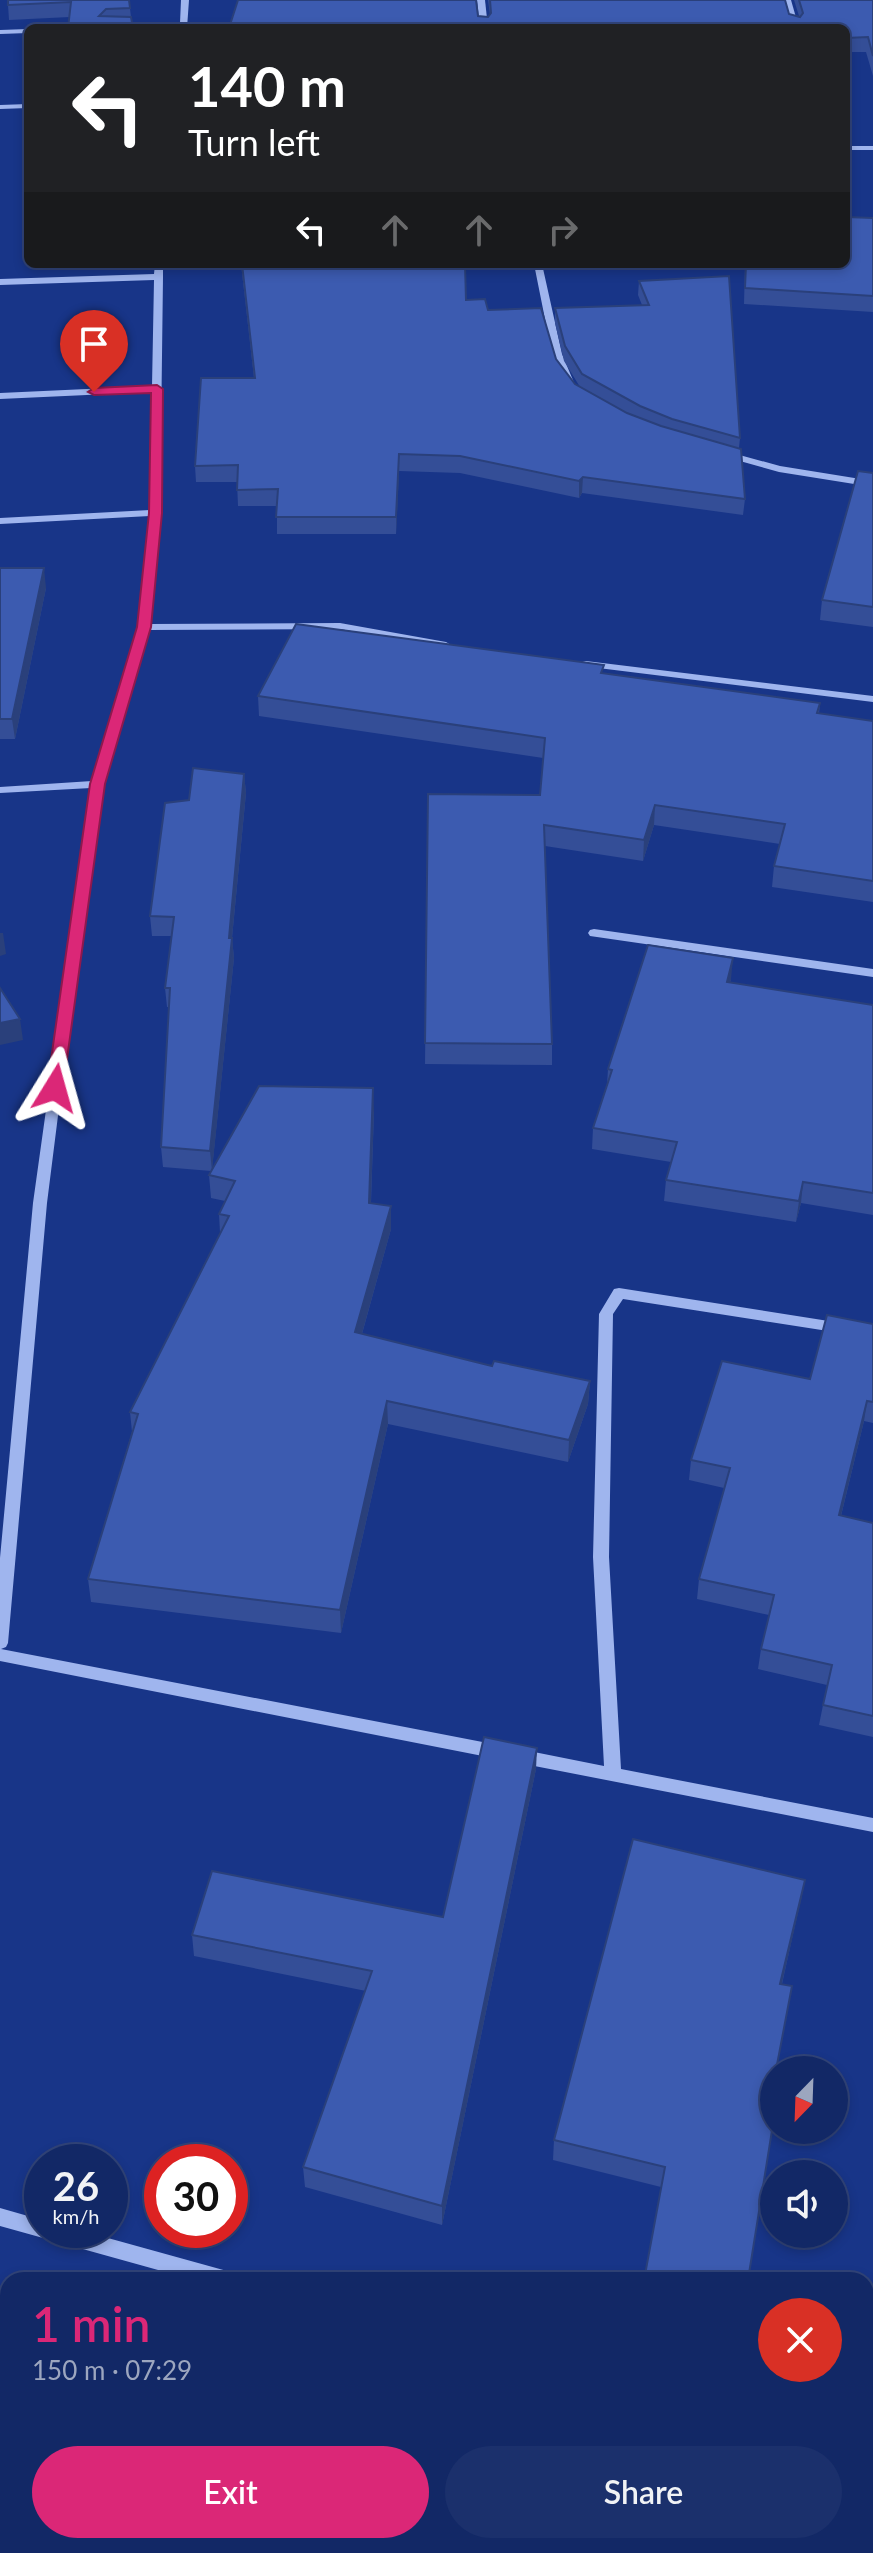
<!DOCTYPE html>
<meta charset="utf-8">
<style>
:root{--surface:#122866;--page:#1b306c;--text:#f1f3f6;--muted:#9ca6bf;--line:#31447a;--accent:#db2777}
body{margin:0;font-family:Lato,sans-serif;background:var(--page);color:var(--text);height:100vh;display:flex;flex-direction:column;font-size:30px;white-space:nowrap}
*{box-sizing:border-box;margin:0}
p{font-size:26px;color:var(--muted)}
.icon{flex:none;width:44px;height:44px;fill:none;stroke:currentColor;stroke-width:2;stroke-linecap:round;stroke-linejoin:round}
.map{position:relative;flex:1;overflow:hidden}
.sheet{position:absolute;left:0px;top:2272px;width:874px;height:282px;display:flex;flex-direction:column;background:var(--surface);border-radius:24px 24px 0 0;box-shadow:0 4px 12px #0003,0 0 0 2px var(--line)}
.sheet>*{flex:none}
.hud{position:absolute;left:24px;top:24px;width:826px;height:244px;border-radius:12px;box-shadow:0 4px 12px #0003,0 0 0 2px var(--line);background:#202124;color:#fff;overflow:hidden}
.needle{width:52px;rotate:203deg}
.controls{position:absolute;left:760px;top:2056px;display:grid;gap:16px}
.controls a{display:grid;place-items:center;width:88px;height:88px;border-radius:50%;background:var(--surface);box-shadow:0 4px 12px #0003,0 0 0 2px var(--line);font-size:40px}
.speed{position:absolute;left:24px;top:2144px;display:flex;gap:16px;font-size:40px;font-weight:700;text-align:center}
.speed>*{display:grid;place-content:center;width:104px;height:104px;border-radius:50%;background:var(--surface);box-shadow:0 4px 12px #0003,0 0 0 2px var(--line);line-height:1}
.speed small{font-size:20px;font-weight:400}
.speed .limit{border:12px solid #d22;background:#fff;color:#111}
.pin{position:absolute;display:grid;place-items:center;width:68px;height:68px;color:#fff;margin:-82px -34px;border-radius:50% 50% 50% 0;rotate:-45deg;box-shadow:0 0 8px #0007}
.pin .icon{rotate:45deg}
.me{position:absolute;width:88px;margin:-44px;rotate:8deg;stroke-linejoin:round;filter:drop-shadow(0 0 6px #0008)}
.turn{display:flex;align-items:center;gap:28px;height:168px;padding:0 32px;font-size:36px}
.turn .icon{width:104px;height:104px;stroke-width:2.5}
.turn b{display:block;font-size:56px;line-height:68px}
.lanes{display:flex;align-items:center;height:76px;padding:0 32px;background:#0003;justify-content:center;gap:40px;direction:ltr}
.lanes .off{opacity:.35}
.round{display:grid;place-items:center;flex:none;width:84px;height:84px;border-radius:42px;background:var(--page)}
.headline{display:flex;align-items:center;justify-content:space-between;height:136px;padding:0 32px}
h1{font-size:48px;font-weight:600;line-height:60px;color:var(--accent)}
.button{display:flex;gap:16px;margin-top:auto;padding:16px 32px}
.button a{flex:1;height:92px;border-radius:48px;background:var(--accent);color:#fff;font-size:32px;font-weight:600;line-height:92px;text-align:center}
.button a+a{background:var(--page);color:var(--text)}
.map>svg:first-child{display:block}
</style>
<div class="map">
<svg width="873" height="2553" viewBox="0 0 873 2553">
<rect width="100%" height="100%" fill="#183588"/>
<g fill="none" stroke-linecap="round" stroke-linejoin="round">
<g fill="#9fb5ee" fill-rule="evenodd">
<polygon points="181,0 189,0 187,28 103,28 107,26 180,23"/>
<polygon points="477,0 485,0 488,28 480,28"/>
<polygon points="783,0 791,0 799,28 791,28"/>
<polygon points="28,29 28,33 0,34 0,30"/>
<polygon points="28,104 28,108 0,109 0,105"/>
<rect x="846" y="146" width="27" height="4"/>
<polygon points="155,264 163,264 163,277 160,513 150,624 340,623 446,642 451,645 446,648 340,629 148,630 103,784 76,973 47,1203 8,1643 6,1647 1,1649 498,1745 504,1747 506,1752 504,1757 498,1759 0,1661 0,1558 33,1203 91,788 0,793 0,787 92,781 139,627 150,516 0,524 0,518 150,510 152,392 0,399 0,393 152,386 154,280 0,285 0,279 154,274"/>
<polygon points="534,264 542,264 562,354 575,385 573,387 565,385 552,354"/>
<polygon points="725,451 780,466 873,481 873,487 779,472 722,456 722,452"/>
<polygon points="586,661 873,696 873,702 582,666 582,662"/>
<polygon points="594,929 873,969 873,977 590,936 588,933 590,930"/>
<polygon points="619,1288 873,1328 873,1338 623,1299 613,1314 609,1557 621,1769 873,1818 873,1832 519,1763 513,1761 511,1756 513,1751 519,1749 604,1766 593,1557 599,1314 614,1289"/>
<polygon points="0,2208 42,2220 42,2230 79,2230 227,2271 234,2273 237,2280 194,2280 0,2226"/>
<polygon points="866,2447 873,2449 873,2469 866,2467"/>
</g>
</g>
<g fill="#344e97">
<polygon points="129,0 131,17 70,17 9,20 8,5"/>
<polygon points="238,0 476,0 478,16 488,17 490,15 488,0 785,0 789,14 799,16 794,0 873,0 873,76 866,52 846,52 846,28 229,28"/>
<polygon points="873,218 873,312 744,304 745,264 846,264"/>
<polygon points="241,264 465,264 466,300 488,310 556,359 575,384 580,387 564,361 555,323 555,308 642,305 638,295 639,281 740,438 739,448 745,499 743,515 582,493 579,498 460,473 399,471 396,534 277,534 277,506 238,506 237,482 196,482 195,466 254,378"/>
<polygon points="873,473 873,627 820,620 822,600"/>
<polygon points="0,568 46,588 15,739 0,739"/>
<polygon points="604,673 820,703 819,714 873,721 873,902 772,887 774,866 780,844 654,825 643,861 545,846 552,1044 552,1065 425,1064 428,794 540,795 543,758 259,716 258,696"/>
<polygon points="244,774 246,793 232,938 234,958 212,1169 374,1111 371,1203 391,1229 362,1334 492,1366 590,1381 588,1404 568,1462 388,1424 341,1633 91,1602 88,1579 132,1432 130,1412 220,1233 219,1214 225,1201 211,1198 209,1175 211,1171 163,1167 161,1147 169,1007 167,1007 165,988 172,936 152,936 150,916 189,800"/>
<polygon points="731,979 730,983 873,1005 873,1215 801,1203 796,1222 664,1201 666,1180 671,1162 592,1149 593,1128 607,1085 608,1069"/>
<polygon points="873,1324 873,1423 864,1421 841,1516 873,1523 873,1737 819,1725 827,1685 758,1669 761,1649 769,1615 697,1599 699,1579 724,1488 689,1480 691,1460 810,1379"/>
<polygon points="536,1769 442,2225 305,2187 303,2167 366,1991 194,1956 192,1935 443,1917"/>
<polygon points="805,1880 782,1984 661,2187 553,2160 554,2140"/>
</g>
<g fill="#2a407b">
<polygon points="399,454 399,471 396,534 396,517"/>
<polygon points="583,477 582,493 579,498 579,481"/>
<polygon points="44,568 46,588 15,739 12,719"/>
<polygon points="244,774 246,793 230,958 229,938"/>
<polygon points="655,805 654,825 643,861 644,840"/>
<polygon points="0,933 3,933 6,954 0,956"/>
<polygon points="232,938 234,958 212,1171 210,1151"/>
<polygon points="733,958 731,979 725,1003 727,982"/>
<polygon points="20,1019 23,1040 0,1045 0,1023"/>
<polygon points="373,1088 374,1111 370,1226 369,1203"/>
<polygon points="803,1182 801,1203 796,1222 799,1201"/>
<polygon points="391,1206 391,1229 356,1355 355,1332"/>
<polygon points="590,1381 588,1404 568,1462 569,1440"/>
<polygon points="387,1401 388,1424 341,1633 340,1610"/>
<polygon points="867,1401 864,1421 836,1536 839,1515"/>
<polygon points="537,1748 536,1769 442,2225 442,2206"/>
<polygon points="805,1880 801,1901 777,2004 780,1984"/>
<polygon points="455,2546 459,2546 458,2553 454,2553"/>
</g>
<g fill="#3c5bb0" stroke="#2a407b" stroke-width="2">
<polygon points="8,0 129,0 130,8 106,9 99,16 131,17 133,28 68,28 71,2 8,5"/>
<polygon points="238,0 476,0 478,16 488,17 491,13 490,0 785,0 789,14 800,17 803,13 799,0 873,0 873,56 868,37 846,38 846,28 229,28"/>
<polygon points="846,217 873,218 873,296 745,288 746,264 846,264"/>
<polygon points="242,264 465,264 466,300 485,299 488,310 541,308 556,359 575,384 627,413 661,426 741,449 745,499 583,477 579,481 460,456 399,454 396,517 276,517 278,489 237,490 238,465 195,466 201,378 255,378"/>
<polygon points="729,276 740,438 672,419 640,406 582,374 565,346 555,308 649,305 639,281"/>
<polygon points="858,471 873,473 873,607 822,600"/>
<polygon points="0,568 44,568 12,719 0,719"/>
<polygon points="296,624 604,665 601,673 820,703 817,713 873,721 873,881 774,866 785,824 655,805 644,840 544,825 552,1044 425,1043 428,794 540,795 545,738 258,696"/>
<polygon points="193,768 244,774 229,938 232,938 210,1151 161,1147 170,988 165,988 174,917 150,916 165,803 189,800"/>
<polygon points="648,945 733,958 727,982 873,1005 873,1193 803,1182 799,1201 666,1180 677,1142 593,1128 612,1070 608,1069"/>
<polygon points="0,988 20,1019 0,1023"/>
<polygon points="259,1086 373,1088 369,1203 391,1206 355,1332 492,1366 494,1361 590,1381 569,1440 387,1401 340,1610 88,1579 138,1414 130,1412 229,1216 219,1214 235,1181 209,1175"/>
<polygon points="827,1315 873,1324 873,1402 867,1401 839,1515 873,1523 873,1716 823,1705 832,1665 761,1649 774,1595 699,1579 730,1468 691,1460 722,1361 810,1379"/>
<polygon points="484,1737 537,1748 442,2206 303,2167 372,1971 192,1935 212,1871 443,1917"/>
<polygon points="633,1839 805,1880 780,1984 792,1986 776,2070 774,2070 774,2118 748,2280 644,2280 665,2167 554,2140"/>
<polygon points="305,2546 455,2546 454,2553 304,2553"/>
<polygon points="627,2546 721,2546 720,2553 626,2553"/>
</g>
<polygon fill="#db2777" stroke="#8e194d" stroke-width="2" points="157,385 163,389 162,513 151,627 105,784 63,1088 55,1094 47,1088 90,784 137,627 149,513 151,393 94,395 88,392 94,388"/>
</svg>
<div class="controls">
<a><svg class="needle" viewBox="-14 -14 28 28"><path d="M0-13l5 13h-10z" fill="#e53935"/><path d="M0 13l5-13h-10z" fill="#9ca6bf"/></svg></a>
<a><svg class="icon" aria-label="sound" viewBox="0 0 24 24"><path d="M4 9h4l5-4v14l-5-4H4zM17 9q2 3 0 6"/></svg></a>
</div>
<div class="speed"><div>26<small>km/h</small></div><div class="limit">30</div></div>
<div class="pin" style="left:94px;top:392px;background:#d93025"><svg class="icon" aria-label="arrive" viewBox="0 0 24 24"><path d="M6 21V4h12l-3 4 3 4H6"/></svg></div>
<svg class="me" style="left:55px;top:1088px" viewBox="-20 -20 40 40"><path d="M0-17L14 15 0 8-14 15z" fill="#db2777" stroke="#fff" stroke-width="4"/></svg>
<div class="hud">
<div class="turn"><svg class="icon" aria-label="left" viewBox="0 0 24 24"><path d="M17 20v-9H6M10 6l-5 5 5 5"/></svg><div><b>140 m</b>Turn left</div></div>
<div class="lanes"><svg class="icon" aria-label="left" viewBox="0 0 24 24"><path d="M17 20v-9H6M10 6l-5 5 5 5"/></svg><svg class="icon off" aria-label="ahead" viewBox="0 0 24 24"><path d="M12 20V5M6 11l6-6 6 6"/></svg><svg class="icon off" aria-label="ahead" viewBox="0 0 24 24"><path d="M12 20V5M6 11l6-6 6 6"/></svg><svg class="icon off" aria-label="right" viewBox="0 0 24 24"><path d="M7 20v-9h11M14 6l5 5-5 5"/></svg></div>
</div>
<section class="sheet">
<div class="headline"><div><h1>1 min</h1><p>150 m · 07:29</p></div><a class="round" style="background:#d93025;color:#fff"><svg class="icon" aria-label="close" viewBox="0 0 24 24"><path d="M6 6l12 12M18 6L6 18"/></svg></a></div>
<div class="button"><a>Exit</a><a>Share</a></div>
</section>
</div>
